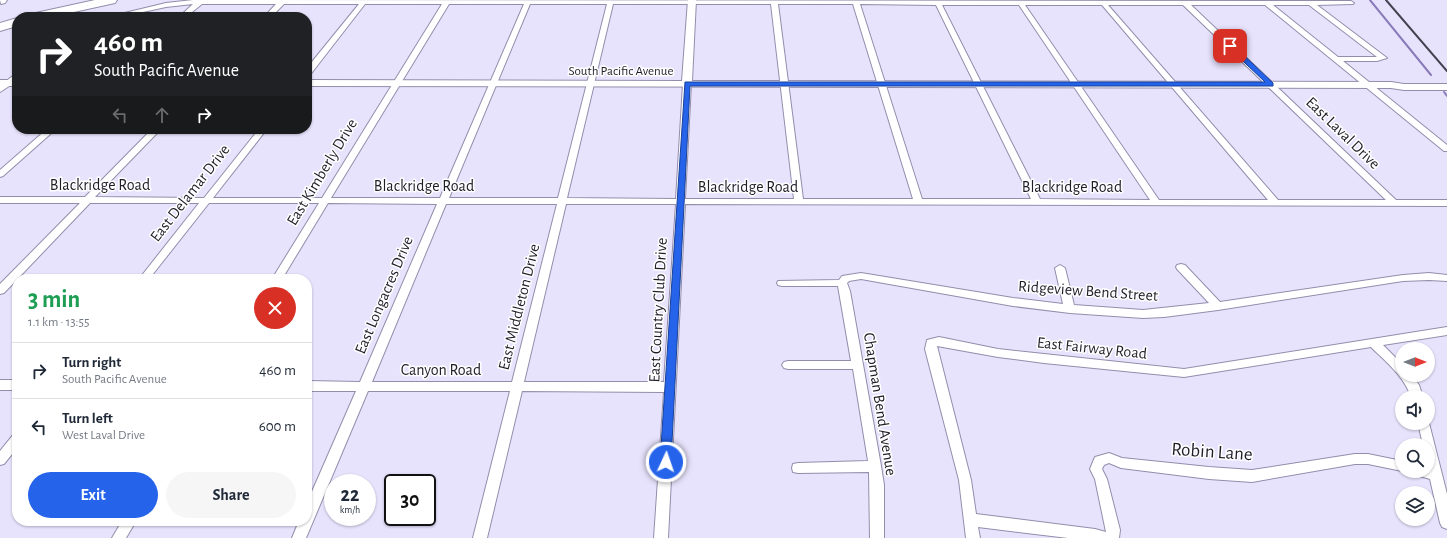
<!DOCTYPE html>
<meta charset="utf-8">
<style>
:root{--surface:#fff;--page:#f6f6f7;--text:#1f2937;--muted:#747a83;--line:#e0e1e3;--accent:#2563eb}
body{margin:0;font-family:"Alegreya Sans",sans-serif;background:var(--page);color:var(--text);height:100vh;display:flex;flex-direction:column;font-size:15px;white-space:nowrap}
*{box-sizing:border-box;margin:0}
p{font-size:13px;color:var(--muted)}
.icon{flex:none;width:22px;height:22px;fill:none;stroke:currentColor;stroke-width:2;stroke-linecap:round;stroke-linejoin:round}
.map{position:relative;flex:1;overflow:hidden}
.details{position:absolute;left:12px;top:274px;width:300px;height:252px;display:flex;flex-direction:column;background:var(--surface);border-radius:16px;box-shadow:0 1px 3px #0004}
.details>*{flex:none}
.guide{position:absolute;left:12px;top:12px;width:300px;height:122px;border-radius:16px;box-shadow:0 1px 3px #0004;background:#202124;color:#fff;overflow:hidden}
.needle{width:26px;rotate:90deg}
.fabs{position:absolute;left:1395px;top:342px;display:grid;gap:8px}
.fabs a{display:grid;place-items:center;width:40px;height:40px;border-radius:50%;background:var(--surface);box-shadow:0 1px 3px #0004;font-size:20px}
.speed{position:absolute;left:324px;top:474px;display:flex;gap:8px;font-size:20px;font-weight:700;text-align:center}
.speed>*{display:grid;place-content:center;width:52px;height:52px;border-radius:50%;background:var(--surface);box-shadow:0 1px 3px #0004;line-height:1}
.speed small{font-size:10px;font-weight:400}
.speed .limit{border:2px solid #111;border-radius:6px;background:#fff;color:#111}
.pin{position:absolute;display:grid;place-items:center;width:34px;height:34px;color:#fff;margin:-17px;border-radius:8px;box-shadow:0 2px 6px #0006}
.me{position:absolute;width:44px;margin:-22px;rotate:3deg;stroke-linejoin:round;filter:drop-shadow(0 0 3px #0008)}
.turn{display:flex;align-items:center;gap:14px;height:84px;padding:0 16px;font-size:18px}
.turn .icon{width:52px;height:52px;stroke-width:2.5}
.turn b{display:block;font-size:28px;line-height:34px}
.lanes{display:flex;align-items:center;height:38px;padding:0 16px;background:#0003;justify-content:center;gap:20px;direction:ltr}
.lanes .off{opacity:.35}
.round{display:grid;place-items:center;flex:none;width:42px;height:42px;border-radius:21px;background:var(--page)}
.overview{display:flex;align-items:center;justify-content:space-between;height:68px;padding:0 16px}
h1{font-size:24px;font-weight:600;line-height:30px;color:#1e9e55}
.action{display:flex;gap:8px;margin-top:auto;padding:8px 16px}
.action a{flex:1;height:46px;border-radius:24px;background:var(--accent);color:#fff;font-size:16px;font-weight:600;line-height:46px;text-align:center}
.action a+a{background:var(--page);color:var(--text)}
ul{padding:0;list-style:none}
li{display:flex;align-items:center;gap:12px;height:56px;padding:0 16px;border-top:1px solid var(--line)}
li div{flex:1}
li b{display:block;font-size:15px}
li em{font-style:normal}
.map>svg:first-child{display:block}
</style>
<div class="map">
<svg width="1447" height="538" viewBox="0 0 1447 538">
<rect width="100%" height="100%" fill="#e8e3fd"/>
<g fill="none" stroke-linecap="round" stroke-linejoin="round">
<g stroke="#8a7bb9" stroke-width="2">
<polyline points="1370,0 1431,75"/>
<polyline points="1444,92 1447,96"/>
</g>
<g stroke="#938dab" stroke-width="2">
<g id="minor">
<path d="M193,0L1351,1L1354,3L1353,4L1317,5L1387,58L1377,61H1343L1447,145V151H1444L1265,5H1191L1396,200H1447V206L685,204L668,538H654L664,392L522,391L487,538H473L510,391H368L306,538H292L299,521H307V503L356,391H307V381L360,382L437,204L328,203L282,279H272L319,203H209L149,279H139L199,203H90L4,293L0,294V284L80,203H0V197H85L152,129H161L95,197L204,198L259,129H267L213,198H322L442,4H365L310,75H307V68L359,4H284L271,17H264L276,4H202L186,17H179L193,4L166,7L120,17H108L166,3ZM449,4H524L440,198H331ZM530,4H607L558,198H449ZM613,4H771L794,199H685L691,84L687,82L683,84L676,199L567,198ZM778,4H853L913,199H803ZM860,4L936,5L1031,199H922ZM942,5H1019L1150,200L1040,199ZM1025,5H1102L1268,200H1159ZM1108,5H1183L1386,200H1278ZM1273,5H1309L1377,57H1338ZM446,204H557L512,382H372ZM566,204H676L664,382H524Z"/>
<polygon points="14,75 17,75 17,81 0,92 0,86"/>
<polygon points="47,129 56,129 3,176 0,177 0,170"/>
<polygon points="1181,264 1185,265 1220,302 1403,275 1429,273 1447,275 1447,281 1429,280 1403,281 1218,310 1164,317 1143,318 1070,313 1013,306 861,279 849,281 847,283 850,291 881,466 884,485 884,538 870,538 869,472 798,473 793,472 792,468 793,464 798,463 868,461 853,369 788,369 784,368 782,365 784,362 788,361 851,361 838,286 782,286 778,285 777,283 778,281 839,280 842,276 861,273 1013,298 1063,304 1055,268 1060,265 1065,268 1074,305 1143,310 1209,303 1177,269 1176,267 1177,265"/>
<path d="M1447,327V335L1383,345L1402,364V375H1412L1419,385L1423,397H1411C1404,376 1387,363 1371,347L1184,377L1044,363L998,357L937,346L971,480L976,514L1095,529L1106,532L1095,479L1090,469L1095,457L1109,453L1122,458L1209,467L1252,470L1355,454H1368L1402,461V471H1403H1402L1368,464H1355L1252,482L1209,479L1121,468L1109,463L1104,465L1102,469L1107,479L1120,530L1119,538H1068L978,527L980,538H966L959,480L925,349L927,340L939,337L998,349L1184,369Z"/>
<rect x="0" y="380" width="17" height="10"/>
<polygon points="1428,419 1447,494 1447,529 1442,527 1440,523 1430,479 1416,475 1415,471 1428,471 1428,445 1423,445 1418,423 1428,423"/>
<polygon points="17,434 17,448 4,464 0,465 0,451 13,435"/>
<polygon points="122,521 136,521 126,538 112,538"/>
</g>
</g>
<g stroke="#938dab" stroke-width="2">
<g id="tertiary">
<polygon points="688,0 696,0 692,81 1391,82 1404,84 1447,84 1447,90 1404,90 1391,88 307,86 307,80 682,81"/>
<rect x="0" y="80" width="17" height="6"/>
</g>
</g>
<g stroke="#938dab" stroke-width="2">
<g id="motorway">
<polygon points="0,0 7,0 5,3 1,4"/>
<polygon points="95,0 117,0 115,3 51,17 29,17 31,14"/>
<polygon points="17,18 17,26 0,31 0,23"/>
</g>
</g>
<use href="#minor" fill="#fff" fill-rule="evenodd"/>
<use href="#tertiary" fill="#fff" fill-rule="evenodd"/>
<use href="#motorway" fill="#fff" fill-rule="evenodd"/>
<polyline stroke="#454250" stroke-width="2" points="1386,0 1447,71"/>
</g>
<polygon fill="#2563eb" stroke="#184099" points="1228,45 1233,45 1273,83 1273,86 690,86 671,462 670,466 666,467 662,466 660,462 685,82 1265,82 1228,47"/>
<g text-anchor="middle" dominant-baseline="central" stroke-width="3" stroke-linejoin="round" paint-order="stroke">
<g font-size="13" fill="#201d28" stroke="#fff">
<text x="621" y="71">South Pacific Avenue</text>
</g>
<g font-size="16" fill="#201d28" stroke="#fff">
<text transform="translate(1343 133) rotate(44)">East Laval Drive</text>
<text transform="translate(322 172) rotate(-59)">East Kimberly Drive</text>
<text x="100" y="185">Blackridge Road</text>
<text x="424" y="186">Blackridge Road</text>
<text x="748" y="187">Blackridge Road</text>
<text x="1072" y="187">Blackridge Road</text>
<text transform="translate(190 193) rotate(-52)">East Delamar Drive</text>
<text transform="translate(1088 291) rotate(4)">Ridgeview Bend Street</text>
<text transform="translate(384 295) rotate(-67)">East Longacres Drive</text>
<text transform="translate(519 307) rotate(-76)">East Middleton Drive</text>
<text transform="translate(658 310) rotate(-87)">East Country Club Drive</text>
<text transform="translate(1092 348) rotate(6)">East Fairway Road</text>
<text x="441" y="370">Canyon Road</text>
<text transform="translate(880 404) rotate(81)">Chapman Bend Avenue</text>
</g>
<g font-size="19" fill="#201d28" stroke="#fff">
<text transform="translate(1212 452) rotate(4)">Robin Lane</text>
</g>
</g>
</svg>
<div class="fabs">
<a><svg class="needle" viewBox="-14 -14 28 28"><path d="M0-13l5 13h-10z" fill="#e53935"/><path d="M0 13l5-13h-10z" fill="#747a83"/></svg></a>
<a><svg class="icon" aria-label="sound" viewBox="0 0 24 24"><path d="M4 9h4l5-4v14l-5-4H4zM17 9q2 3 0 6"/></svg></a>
<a><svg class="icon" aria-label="search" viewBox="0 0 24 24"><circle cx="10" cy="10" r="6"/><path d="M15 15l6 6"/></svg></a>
<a><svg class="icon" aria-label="layers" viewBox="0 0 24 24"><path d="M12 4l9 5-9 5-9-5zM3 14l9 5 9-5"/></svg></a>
</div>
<div class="speed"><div>22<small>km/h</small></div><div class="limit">30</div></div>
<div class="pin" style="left:1230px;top:46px;background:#d93025"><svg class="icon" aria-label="arrive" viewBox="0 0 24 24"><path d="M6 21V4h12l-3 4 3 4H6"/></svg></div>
<svg class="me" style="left:666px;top:462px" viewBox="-20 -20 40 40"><circle r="17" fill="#2563eb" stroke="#fff" stroke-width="3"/><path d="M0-11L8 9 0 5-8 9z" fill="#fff"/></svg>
<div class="guide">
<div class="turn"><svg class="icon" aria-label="right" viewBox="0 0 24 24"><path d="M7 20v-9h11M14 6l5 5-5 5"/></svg><div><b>460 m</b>South Pacific Avenue</div></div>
<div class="lanes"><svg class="icon off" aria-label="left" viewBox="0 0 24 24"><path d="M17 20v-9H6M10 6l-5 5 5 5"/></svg><svg class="icon off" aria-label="ahead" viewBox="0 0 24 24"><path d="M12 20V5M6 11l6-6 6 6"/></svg><svg class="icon" aria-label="right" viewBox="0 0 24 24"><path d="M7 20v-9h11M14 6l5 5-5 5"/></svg></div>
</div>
<section class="details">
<div class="overview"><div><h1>3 min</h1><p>1.1 km · 13:55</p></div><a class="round" style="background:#d93025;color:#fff"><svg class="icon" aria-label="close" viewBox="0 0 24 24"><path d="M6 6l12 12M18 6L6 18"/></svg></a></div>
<ul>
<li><svg class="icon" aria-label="right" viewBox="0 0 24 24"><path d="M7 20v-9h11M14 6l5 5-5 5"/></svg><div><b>Turn right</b><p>South Pacific Avenue</p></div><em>460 m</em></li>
<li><svg class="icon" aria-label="left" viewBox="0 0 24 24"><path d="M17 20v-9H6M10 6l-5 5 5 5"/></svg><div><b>Turn left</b><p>West Laval Drive</p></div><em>600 m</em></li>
</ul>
<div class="action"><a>Exit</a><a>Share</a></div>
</section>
</div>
